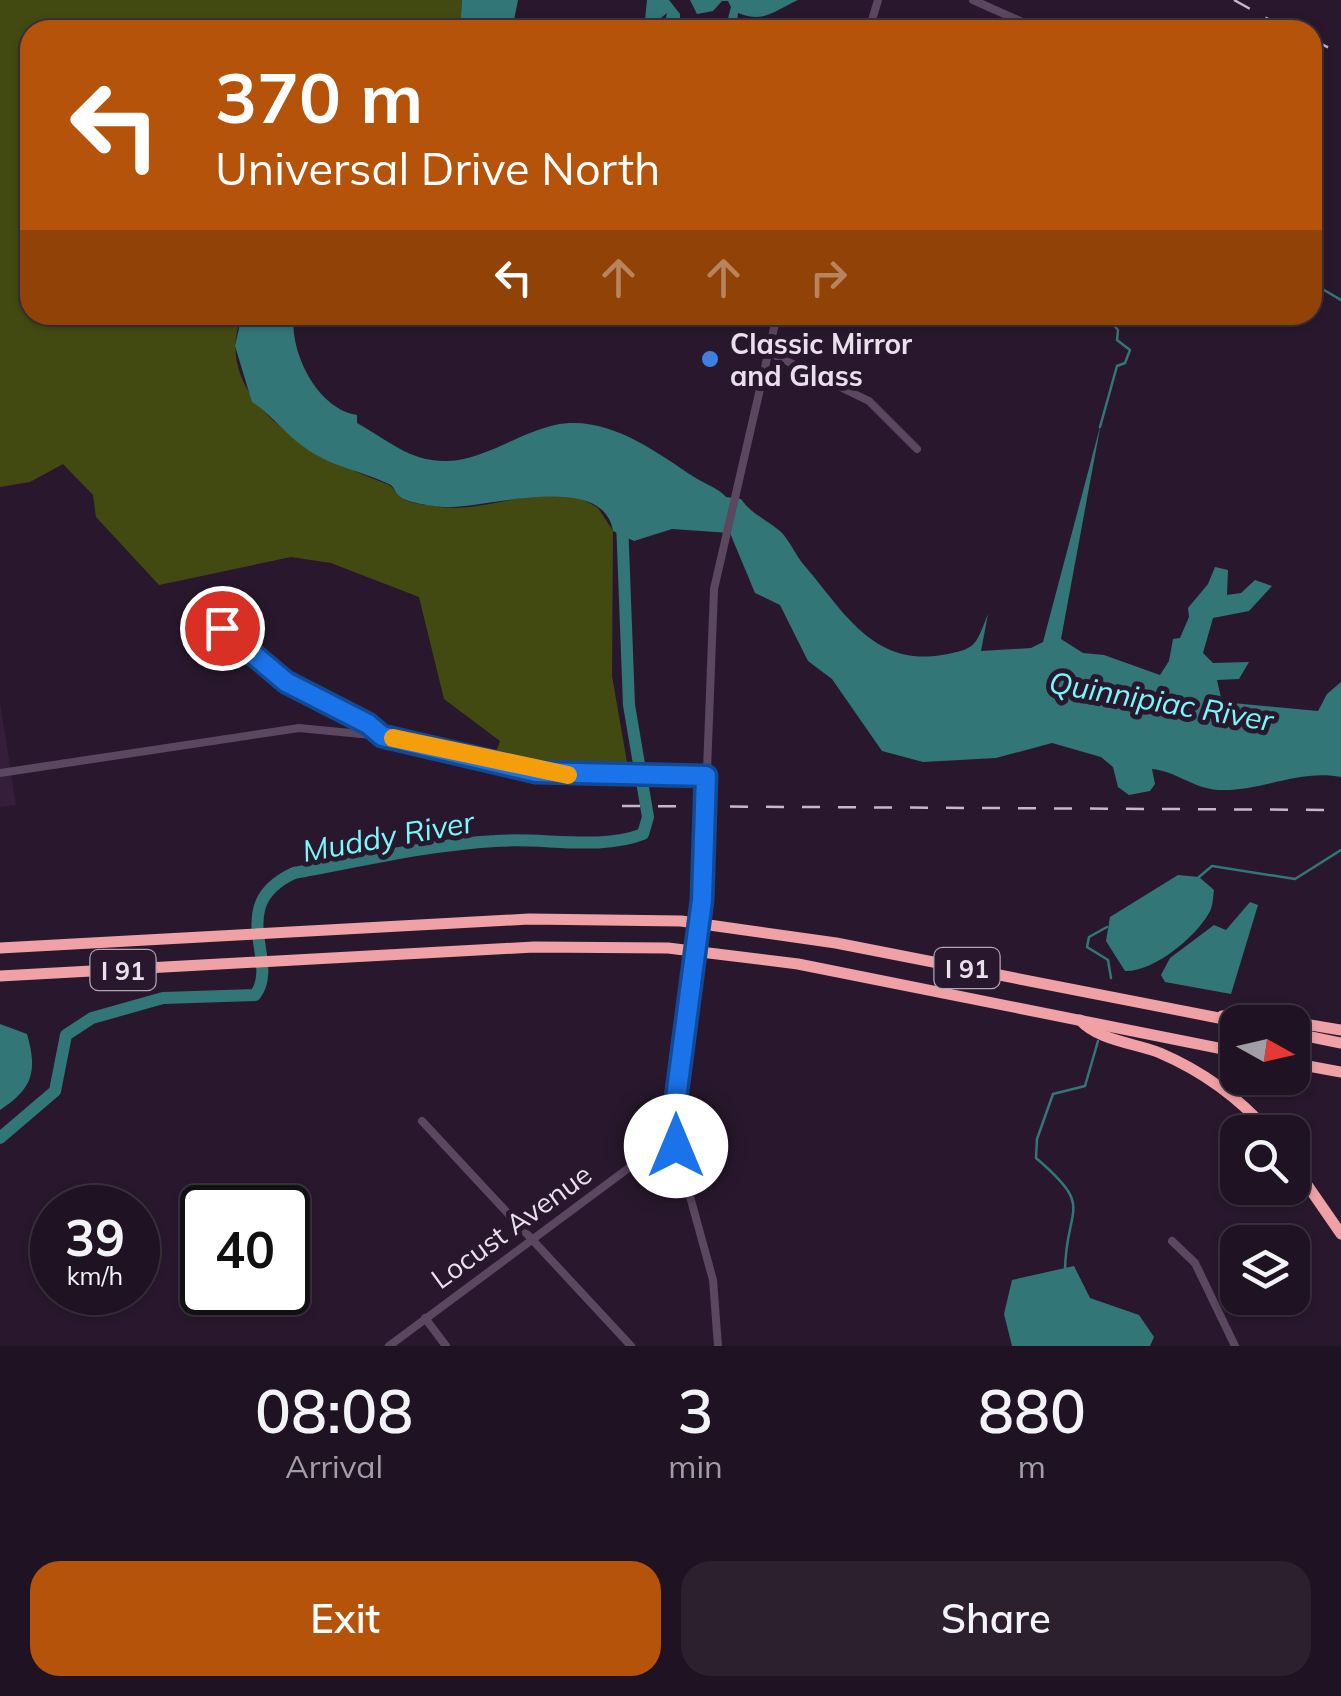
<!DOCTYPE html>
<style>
:root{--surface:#1f1222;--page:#2c202f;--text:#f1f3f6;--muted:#a19ea5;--line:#3c3240;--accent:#b45309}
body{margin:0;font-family:Mulish,sans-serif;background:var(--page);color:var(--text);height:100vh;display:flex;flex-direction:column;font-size:38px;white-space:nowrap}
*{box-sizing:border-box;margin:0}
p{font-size:32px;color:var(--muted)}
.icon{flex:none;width:55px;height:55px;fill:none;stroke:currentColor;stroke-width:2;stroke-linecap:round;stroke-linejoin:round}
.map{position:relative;height:1346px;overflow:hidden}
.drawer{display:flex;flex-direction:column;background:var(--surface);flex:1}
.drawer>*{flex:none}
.hud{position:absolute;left:20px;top:20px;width:1302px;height:305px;border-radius:30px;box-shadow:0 2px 8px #0004,0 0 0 2px var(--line);background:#b45309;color:#fff;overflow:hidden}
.needle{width:65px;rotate:98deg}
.fabs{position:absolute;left:1220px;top:1005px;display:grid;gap:20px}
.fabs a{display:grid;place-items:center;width:90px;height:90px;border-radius:20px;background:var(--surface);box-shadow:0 2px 8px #0004,0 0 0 2px var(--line);font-size:50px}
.speed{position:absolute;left:30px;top:1185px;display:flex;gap:20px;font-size:50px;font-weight:700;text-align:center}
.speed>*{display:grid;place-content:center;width:130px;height:130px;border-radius:50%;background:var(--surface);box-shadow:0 2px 8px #0004,0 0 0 2px var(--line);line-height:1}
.speed small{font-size:25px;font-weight:400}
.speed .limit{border:5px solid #111;border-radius:15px;background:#fff;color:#111}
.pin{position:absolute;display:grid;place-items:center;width:85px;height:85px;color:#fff;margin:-42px;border:5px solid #fff;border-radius:50%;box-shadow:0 2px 10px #0007}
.me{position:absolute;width:110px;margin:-55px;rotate:0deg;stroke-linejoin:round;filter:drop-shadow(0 0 8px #0008)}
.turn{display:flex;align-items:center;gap:35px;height:210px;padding:0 30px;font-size:45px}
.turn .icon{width:130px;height:130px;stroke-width:2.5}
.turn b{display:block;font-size:70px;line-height:85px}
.lanes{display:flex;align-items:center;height:95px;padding:0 30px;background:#0003;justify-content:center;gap:50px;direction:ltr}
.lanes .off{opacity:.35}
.eta{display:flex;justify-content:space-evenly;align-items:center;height:170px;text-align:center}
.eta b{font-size:60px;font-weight:600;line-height:70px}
.primary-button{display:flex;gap:20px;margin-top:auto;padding:20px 30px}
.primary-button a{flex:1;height:115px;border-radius:30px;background:var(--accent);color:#fff;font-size:40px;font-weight:600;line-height:115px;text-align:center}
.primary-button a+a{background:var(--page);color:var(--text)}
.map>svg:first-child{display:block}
</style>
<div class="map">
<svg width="1341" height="1346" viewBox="0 0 1341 1346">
<rect width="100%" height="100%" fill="#29182d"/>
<polygon fill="#341e39" points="0,702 16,805 0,807"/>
<path fill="#434a11" d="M0,0H462L460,30H30V315H242C207,402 320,460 387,484C395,487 395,496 403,499C411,504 431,505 440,507C490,514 550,476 598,508L613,531L612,676L628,768L552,765L496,752L500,741L444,699L419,597L331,563L291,557L159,585L96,517L93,495L63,464L30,482L0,487Z"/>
<g fill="#327678">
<polygon points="462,0 518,0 512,30 460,30"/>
<polygon points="647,0 669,0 680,14 680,30 663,30 667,13 656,22 645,20"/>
<path d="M690,0H798C775,10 764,24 738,13L737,24L745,30L726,26L731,7L728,1H722L713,11L697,14Z"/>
<path d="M242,315H294C289,351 317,409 357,415V423C388,440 410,462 447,461C483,460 519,433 555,425C606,414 655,451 694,477C705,484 718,488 726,497L741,499C752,515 768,520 781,532C790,541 795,554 803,564C842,608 871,667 942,655C976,649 975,647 988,614L981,651L1031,648L1043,642L1101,423L1061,639L1083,653L1104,655L1160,675L1169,661L1173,639L1180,638L1189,617L1188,608L1208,584L1215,567L1228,570L1227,595L1241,593L1255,580L1272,586L1249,611L1213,618L1203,653L1213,663L1249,662L1239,679L1217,680L1222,702L1318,711L1327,694L1341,682V777C1299,769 1260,792 1218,790C1193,788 1175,771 1152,769L1155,784L1150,791L1129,795L1118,787L1113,767L1101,757L1052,743L996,758L923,762L882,751L832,679L808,661L780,605L755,593L730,533L672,529L634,541L613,531C603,469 481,510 443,507C433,506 406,503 399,496C394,492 395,487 389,484C362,471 329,466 304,447C285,434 271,414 252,402L235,346Z"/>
<path d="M1178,875L1199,877L1214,890C1213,897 1213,907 1209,913C1195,938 1153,972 1125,971L1106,941L1110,917Z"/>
<polygon points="1250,902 1258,905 1231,994 1165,982 1161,975 1170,958 1214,925 1226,930"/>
<path d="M0,1024L27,1034C38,1072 32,1089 0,1110Z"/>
<polygon points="1074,1266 1090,1298 1139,1315 1154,1337 1150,1346 1012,1346 1004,1314 1012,1280"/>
</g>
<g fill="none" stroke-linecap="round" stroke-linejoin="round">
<g stroke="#327678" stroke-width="2.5">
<polyline points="1312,283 1341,300"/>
<polyline points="1100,427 1117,366 1125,363 1130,350 1117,340 1118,330 1105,315"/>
<polyline points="1199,877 1212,866 1295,879 1341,850"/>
<polyline points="1107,927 1089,937 1087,947 1108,960 1111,978"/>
<path d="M1065,1270C1066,1205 1096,1209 1036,1158L1037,1139L1053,1094L1085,1086L1098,1041"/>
</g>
<path stroke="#327678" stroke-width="12" d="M0,1138L55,1091L66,1035L92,1018L163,998L255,995C281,962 224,905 294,873C361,861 427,845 495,841C541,837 600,851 643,834L648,817L629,705L622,521"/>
<g stroke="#5b4760" stroke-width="8">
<polyline points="973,0 1040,30"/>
<polyline points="869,30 878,0"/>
<polyline points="766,351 869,401 917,449"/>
<polyline points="200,608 286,683 379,734"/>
<polyline points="0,773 299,728 382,736 536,772 706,777"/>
<polyline points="422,1121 631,1346"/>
<polyline points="1172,1241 1195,1263 1235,1346"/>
<polyline points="425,1318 446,1346"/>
<polyline points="389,1346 661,1144 675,1140"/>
<polyline points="718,1346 713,1280 678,1153 674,1117 702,900 714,589 777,315"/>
</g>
<g stroke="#f0a1a5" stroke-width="11">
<polyline points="0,948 529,919 681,921 836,943 1239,1022"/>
<polyline points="0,976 534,947 668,948 798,964 1238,1052"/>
<polyline points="1222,1016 1244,1014 1341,1030"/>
<path d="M1080,1020C1099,1041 1135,1043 1160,1053C1202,1071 1240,1099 1269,1132"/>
<polyline points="1292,1033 1341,1043"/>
<polyline points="1292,1063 1341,1072"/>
<polyline points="1292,1163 1341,1234"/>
</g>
<g stroke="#c5b9c8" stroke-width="2.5" stroke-dasharray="18 18" stroke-linecap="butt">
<polyline points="1234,0 1288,30"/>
<polyline points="1312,39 1341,54"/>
<polyline points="622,806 1341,810"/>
</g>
</g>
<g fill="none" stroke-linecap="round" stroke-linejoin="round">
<g stroke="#114b97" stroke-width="25">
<polyline id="route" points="222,628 286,682 368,724 382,736 536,772 706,776 702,900 675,1106 676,1146"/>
</g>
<use href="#route" stroke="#1a73e8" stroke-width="18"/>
<polyline stroke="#f59e0b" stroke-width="18" points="393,738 568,775"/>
</g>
<circle fill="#3f7fe0" stroke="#29182d" stroke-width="4" cx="710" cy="359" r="10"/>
<g text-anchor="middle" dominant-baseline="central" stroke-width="10" stroke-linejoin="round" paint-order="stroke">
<g fill="#29182d" stroke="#b0a3b3" stroke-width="2.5">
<rect x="934.5" y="948" width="65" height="40" rx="8"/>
<rect x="90.5" y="950" width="65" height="40" rx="8"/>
</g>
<g font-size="25" font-weight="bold" fill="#eadfed">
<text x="967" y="968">I 91</text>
<text x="123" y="970">I 91</text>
</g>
<g font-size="28" font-weight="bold" fill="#eadfed" stroke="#29182d" text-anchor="start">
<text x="730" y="343">Classic Mirror<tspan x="730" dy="32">and Glass</tspan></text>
</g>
<g font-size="28" fill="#eadfed" stroke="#29182d">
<text transform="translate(511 1226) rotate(-36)">Locust Avenue</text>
</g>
<g font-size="30" font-style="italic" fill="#77f9fd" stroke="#29182d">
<text transform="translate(1161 701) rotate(10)">Quinnipiac River</text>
<text transform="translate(388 836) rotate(-10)">Muddy River</text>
</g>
</g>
</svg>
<div class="fabs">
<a><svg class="needle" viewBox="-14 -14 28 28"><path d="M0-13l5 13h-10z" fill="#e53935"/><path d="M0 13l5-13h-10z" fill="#a19ea5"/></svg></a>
<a><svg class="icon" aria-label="search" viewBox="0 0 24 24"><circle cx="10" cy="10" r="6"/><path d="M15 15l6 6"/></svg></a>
<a><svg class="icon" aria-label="layers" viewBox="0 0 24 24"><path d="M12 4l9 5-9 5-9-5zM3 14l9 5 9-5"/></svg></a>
</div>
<div class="speed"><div>39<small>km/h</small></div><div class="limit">40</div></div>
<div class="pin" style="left:222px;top:628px;background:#d93025"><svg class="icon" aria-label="arrive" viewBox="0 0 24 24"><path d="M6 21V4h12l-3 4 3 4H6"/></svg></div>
<svg class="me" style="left:676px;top:1146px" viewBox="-20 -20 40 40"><circle r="19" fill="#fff"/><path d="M0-13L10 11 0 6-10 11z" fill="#1a73e8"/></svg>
<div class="hud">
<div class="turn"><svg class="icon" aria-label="left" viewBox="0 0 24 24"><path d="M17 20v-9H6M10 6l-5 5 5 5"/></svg><div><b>370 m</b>Universal Drive North</div></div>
<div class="lanes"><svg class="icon" aria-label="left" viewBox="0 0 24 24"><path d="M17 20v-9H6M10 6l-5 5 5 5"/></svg><svg class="icon off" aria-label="ahead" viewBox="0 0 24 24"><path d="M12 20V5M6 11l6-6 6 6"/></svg><svg class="icon off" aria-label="ahead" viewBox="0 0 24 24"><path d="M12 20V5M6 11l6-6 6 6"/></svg><svg class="icon off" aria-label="right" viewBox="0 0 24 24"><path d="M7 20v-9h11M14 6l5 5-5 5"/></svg></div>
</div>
</div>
<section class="drawer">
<div class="eta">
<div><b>08:08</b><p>Arrival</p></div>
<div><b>3</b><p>min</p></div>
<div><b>880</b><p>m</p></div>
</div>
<div class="primary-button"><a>Exit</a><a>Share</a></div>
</section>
